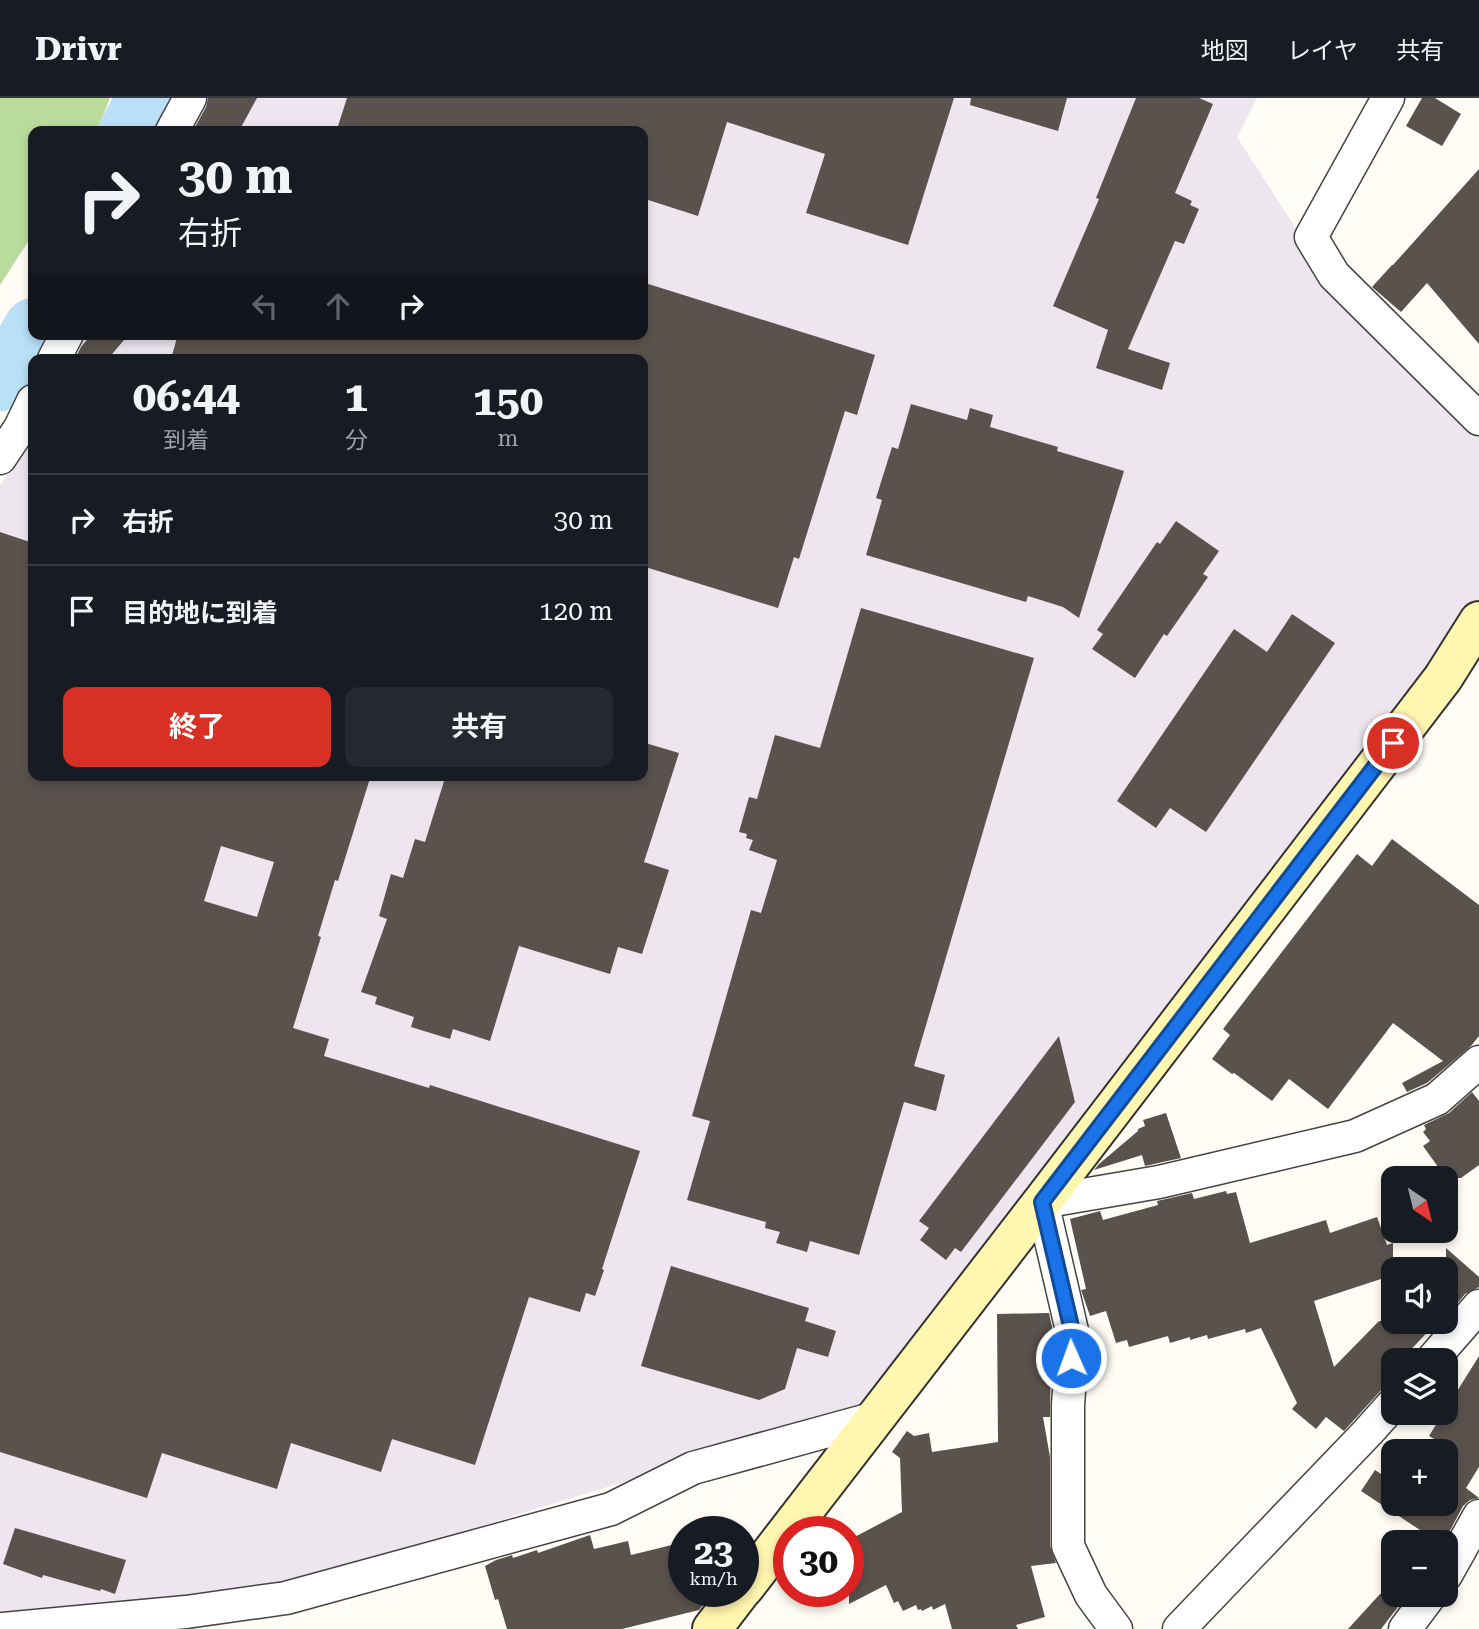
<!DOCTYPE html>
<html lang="ja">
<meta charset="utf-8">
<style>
:root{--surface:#171b24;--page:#242831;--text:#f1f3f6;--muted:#9ea1a6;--line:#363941;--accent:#d93025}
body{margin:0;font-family:"Roboto Serif","Noto Sans JP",serif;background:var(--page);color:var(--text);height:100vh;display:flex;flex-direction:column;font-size:26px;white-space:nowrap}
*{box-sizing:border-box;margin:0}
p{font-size:23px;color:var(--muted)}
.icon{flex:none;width:38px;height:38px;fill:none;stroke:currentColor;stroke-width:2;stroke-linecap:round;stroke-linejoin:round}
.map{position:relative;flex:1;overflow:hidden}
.side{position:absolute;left:28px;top:256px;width:620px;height:427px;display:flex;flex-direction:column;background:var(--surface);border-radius:14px;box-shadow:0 4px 10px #0003}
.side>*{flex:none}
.top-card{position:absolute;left:28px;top:28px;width:620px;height:214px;border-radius:14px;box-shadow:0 4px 10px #0003;background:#171b24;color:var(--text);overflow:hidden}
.needle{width:46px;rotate:145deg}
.buttons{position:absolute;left:1381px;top:1068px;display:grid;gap:14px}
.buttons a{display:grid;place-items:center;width:77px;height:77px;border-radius:14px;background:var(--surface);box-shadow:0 4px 10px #0003;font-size:35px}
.speed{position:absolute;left:668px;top:1418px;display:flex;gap:14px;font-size:35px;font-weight:700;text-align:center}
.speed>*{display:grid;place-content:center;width:91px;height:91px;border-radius:50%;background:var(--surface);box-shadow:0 4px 10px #0003;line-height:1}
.speed small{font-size:18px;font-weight:400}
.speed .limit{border:10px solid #d22;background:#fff;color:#111}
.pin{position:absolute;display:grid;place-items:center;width:60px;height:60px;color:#fff;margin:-30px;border:4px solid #fff;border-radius:50%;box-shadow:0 2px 7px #0007}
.me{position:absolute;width:77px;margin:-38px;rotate:358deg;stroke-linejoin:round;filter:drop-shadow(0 0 5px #0008)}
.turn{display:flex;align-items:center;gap:24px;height:147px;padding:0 35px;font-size:32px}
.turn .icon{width:91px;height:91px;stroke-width:2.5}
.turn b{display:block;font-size:49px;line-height:60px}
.lanes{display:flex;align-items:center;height:66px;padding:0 35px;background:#0003;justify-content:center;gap:35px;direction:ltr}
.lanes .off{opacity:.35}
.eta{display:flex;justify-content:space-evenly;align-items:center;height:119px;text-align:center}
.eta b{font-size:42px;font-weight:700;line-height:49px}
.cta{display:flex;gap:14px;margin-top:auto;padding:14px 35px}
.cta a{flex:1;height:80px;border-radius:14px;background:var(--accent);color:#fff;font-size:28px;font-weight:700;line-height:80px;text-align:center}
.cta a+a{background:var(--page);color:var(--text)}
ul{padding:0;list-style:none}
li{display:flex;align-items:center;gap:21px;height:91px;padding:0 35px;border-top:2px solid var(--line)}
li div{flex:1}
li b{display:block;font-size:26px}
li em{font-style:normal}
header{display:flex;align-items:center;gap:42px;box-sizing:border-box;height:98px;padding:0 35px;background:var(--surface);border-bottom:2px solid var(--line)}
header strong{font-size:33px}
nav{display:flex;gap:38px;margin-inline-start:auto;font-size:24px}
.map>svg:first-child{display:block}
</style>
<header>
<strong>Drivr</strong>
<nav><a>地図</a><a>レイヤ</a><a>共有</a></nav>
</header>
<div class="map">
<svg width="1479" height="1531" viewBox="0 0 1479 1531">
<rect width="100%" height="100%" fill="#fffdf5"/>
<polygon fill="#eee6ef" points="207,0 1257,0 1237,39 1333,188 1479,327 1479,509 869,1314 617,1386 311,1481 0,1524 0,388 33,332 33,677 642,677 642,261 72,261 85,236 642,236 642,33 190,33"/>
<polygon fill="#b9dc9c" points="0,0 110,0 97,33 33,33 33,136 0,187"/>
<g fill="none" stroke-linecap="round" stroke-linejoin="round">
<g stroke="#b9e0f7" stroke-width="58">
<polyline points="128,33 145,0"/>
<polyline points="0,284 33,229"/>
</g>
</g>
<g fill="#5a524d" fill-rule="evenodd">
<polygon points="208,0 257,0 239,33 193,33 206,9"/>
<polygon points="347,0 954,0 908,147 806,115 825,56 727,24 698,118 642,100 642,33 354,33 338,28"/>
<polygon points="971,0 1067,0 1058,33 970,7"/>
<polygon points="1136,0 1199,0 1213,6 1175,95 1192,103 1190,107 1199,111 1184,146 1175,143 1128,251 1170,265 1162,292 1096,270 1108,232 1053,208 1099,101 1096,100"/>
<polygon points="1422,0 1435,0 1461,16 1442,48 1406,28"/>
<polygon points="1479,71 1479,246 1427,185 1401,214 1372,189 1392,167 1393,167"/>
<polygon points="642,184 875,257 857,317 845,313 799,461 794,459 778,510 642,468 642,261 171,261 178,236 642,236"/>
<polygon points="92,236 129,236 108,261 75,261 81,249"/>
<polygon points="911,306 967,322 970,310 993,317 990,329 1058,349 1057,353 1124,373 1079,520 1063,509 1028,498 1026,504 866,457 882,402 876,400 892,349 898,351"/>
<polygon points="1176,423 1219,453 1203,476 1208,479 1167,538 1164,536 1135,580 1092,551 1103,536 1097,532 1157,444 1160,446"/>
<path d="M0,434L33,445V677H371L338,783L335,782L318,838L321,839L293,930L329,941L324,958L429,990L430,987L640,1053L602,1171L604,1172L595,1198L586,1195L580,1214L529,1199L475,1367L392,1341L381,1374L291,1345L277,1391L162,1355L147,1400L0,1354ZM221,748L274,764L257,819L204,803Z"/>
<polygon points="861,510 1034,560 914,968 945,977 936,1013 904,1004 859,1157 810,1143 807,1154 776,1145 780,1134 765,1130 766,1124 687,1102 710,1023 692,1018 751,812 761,815 777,762 749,752 753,742 746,740 747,736 739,734 749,699 757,701 775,637 820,650"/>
<polygon points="1292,516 1335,545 1206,734 1170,710 1156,730 1117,703 1234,531 1267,554"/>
<polygon points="642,644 679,655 644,764 669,772 642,856 618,849 610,876 519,848 490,943 453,931 450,941 411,929 414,919 375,906 377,899 361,894 387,821 379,818 391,776 403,780 415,741 425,744 446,677 642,677"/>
<polygon points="1392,741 1479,807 1479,938 1471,948 1427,985 1407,994 1402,985 1443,963 1393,925 1328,1011 1289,981 1272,1003 1234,975 1232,976 1212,961 1230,937 1223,931 1357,756 1372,768"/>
<polygon points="1059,938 1075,1004 961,1154 955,1150 946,1162 920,1142 929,1130 919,1123"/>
<polygon points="1472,994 1479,1003 1479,1067 1461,1080 1446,1080 1423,1048 1430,1043 1423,1034 1426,1031 1424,1027 1449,1015"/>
<polygon points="1166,1015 1181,1060 1145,1068 1142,1057 1094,1072 1099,1066 1138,1033 1138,1031 1145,1028 1143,1022"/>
<polygon points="1226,1093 1227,1096 1236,1094 1250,1145 1326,1122 1330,1135 1377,1119 1387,1147 1393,1145 1393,1177 1314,1203 1334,1269 1379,1223 1438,1223 1401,1262 1393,1262 1393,1279 1344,1333 1326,1319 1316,1331 1292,1311 1297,1305 1261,1230 1246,1235 1245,1231 1208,1241 1207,1237 1190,1242 1190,1239 1170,1245 1168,1238 1129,1249 1127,1242 1116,1245 1106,1213 1090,1218 1081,1192 1086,1191 1070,1121 1100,1113 1103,1122 1158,1107 1157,1103 1192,1095 1194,1101"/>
<polygon points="1446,1150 1479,1179 1479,1189 1465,1196 1446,1219"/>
<polygon points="671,1168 809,1210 805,1223 836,1233 828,1259 797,1250 785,1291 759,1302 641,1268"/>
<polygon points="1049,1215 1054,1238 1053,1259 1051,1259 1050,1319 1043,1319 1050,1359 1050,1448 1056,1465 1031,1468 1045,1519 1016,1527 1018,1531 952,1531 945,1506 933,1512 932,1508 922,1513 921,1511 918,1512 916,1507 903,1513 898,1503 894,1505 886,1487 849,1506 849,1442 902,1414 900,1360 892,1354 907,1333 914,1338 929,1335 932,1354 998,1344 997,1216"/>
<polygon points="1479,1258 1479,1369 1466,1390 1479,1400 1470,1402 1463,1408 1444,1444 1417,1444 1423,1434 1361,1393 1375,1372 1393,1384 1393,1405 1446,1405 1446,1353 1429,1353 1436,1342 1429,1338 1444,1314 1446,1314 1446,1311"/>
<polygon points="15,1430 126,1462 115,1496 101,1491 100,1493 43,1477 42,1480 3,1466"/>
<polygon points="590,1437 594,1451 628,1443 631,1457 684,1444 684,1493 714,1493 699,1512 622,1531 507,1531 498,1501 495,1502 485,1468 496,1462 512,1457 513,1460 537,1452 538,1455"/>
<polygon points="1380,1496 1408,1496 1381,1531 1348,1531"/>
</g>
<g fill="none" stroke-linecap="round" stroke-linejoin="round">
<g stroke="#444" stroke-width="35">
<g id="street">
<polyline points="1388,0 1311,139 1334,177 1479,321"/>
<polyline points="172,33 190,0"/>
<polyline points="54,261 67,236"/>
<polyline points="0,360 20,330 33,303"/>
<polyline points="1432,1262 1479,1208"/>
<polyline points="1446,1477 1479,1418"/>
<polyline points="3,1531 186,1514 286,1500 611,1411 693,1370 875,1320"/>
<polyline points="1116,1531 1091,1497 1068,1448 1068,1307 1073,1237 1042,1104 1159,1084 1355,1038 1437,1001 1479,964"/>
<polyline points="1179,1531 1368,1334 1393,1306"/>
<polyline points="1405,1531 1431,1496"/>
</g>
</g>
<g stroke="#333" stroke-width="42">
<g id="secondary">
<polyline points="744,1490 1042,1104 1443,580 1479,523"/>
<polyline points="712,1531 741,1493"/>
</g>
</g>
<use href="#street" stroke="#fff" stroke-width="32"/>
<use href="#secondary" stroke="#fff6b0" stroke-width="38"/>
</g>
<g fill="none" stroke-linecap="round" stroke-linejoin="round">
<g stroke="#114b97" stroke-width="18">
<polyline id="route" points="1071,1260 1073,1237 1042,1104 1393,645"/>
</g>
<use href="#route" stroke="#1a73e8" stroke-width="12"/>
</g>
</svg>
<div class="buttons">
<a><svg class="needle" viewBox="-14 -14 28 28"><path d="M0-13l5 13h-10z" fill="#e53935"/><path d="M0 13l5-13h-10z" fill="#9ea1a6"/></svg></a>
<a><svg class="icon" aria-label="sound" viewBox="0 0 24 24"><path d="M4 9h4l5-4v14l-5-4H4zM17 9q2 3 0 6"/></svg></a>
<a><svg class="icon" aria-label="layers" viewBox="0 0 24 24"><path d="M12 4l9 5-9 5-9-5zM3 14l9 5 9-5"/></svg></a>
<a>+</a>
<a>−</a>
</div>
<div class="speed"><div>23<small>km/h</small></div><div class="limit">30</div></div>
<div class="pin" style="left:1393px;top:645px;background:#d93025"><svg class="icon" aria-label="arrive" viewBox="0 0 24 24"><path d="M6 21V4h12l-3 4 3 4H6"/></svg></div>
<svg class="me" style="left:1071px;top:1260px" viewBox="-20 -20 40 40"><circle r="17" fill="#1a73e8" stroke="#fff" stroke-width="3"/><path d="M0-11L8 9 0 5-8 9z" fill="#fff"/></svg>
<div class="top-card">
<div class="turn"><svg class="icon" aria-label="right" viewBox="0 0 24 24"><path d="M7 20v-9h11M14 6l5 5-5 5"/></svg><div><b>30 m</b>右折</div></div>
<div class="lanes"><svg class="icon off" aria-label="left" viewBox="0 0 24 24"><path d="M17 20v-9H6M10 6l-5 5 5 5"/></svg><svg class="icon off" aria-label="ahead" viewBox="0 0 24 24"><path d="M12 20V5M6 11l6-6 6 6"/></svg><svg class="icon" aria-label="right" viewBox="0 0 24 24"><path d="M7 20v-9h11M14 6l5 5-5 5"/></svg></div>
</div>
<section class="side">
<div class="eta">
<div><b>06:44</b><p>到着</p></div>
<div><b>1</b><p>分</p></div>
<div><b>150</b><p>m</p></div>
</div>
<ul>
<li><svg class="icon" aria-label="right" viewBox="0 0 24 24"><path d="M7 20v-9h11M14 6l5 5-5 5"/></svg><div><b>右折</b></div><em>30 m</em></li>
<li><svg class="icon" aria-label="arrive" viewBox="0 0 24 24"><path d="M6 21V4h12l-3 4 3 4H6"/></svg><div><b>目的地に到着</b></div><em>120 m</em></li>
</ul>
<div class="cta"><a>終了</a><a>共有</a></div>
</section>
</div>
